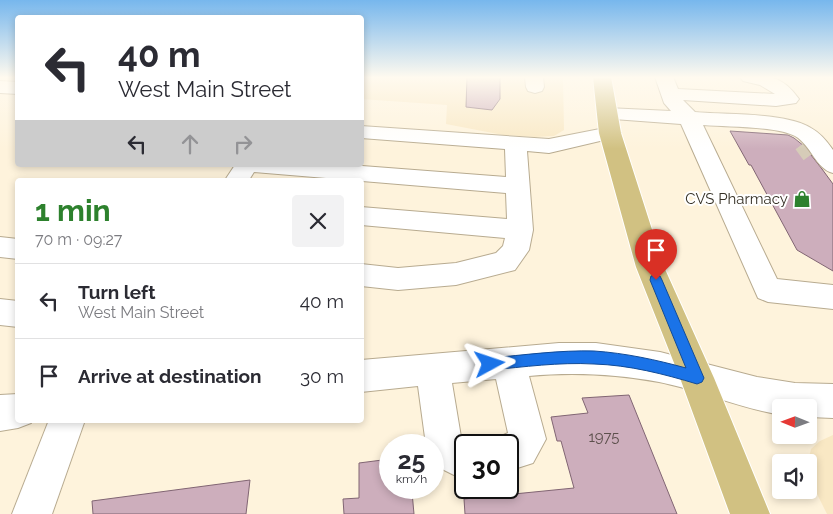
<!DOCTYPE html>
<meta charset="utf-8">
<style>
:root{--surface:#fff;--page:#f2f2f3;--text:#2b2b33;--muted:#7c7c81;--line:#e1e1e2;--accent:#2d812d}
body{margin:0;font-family:Raleway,sans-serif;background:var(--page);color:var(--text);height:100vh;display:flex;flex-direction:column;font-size:19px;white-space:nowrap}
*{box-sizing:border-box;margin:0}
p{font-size:16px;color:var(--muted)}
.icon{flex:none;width:28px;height:28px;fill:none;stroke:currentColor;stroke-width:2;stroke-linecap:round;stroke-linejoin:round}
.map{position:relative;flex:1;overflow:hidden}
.details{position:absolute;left:15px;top:178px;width:349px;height:245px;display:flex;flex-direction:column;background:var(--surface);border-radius:5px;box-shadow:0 2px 8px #0003}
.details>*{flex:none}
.hud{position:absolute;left:15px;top:15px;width:349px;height:152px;border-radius:5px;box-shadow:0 2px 8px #0003;background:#fff;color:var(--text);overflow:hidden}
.needle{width:32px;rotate:271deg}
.controls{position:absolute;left:772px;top:399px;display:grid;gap:10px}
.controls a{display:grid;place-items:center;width:45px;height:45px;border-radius:5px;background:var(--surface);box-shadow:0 2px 8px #0003;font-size:25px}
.speed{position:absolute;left:379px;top:434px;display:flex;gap:10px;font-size:25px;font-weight:700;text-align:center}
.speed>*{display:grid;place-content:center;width:65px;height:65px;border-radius:50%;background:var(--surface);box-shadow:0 2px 8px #0003;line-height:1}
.speed small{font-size:12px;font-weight:400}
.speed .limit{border:2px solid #111;border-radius:8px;background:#fff;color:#111}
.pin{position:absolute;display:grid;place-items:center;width:42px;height:42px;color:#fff;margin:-51px -21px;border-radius:50% 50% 50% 0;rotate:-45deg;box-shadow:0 0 5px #0007}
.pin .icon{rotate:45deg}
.me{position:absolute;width:55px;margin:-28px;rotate:85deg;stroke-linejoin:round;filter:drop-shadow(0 0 4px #0008)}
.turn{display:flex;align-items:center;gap:18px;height:105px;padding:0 20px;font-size:22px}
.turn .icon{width:65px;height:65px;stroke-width:2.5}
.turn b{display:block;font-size:35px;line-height:42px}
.lanes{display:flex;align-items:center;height:48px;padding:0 20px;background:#0003;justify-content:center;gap:25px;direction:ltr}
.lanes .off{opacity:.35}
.round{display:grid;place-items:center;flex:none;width:52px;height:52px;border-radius:5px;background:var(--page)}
.overview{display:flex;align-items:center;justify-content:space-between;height:85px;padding:0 20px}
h1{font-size:30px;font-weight:700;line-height:38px;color:var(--accent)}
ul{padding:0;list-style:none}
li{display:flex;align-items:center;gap:15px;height:75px;padding:0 20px;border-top:1px solid var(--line)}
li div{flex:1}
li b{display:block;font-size:19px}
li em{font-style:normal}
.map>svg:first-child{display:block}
</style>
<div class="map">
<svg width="833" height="514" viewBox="0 0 833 514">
<rect width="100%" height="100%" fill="#fef3dc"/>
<g fill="#f9e8c4">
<polygon points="361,77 563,77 564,130 554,136 535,137 503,135 446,124 447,105 361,99"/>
<polygon points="833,435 833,514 827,514 811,482 808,462 811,449 820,441"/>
</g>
<g fill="#cdaebc" stroke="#816573">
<polygon points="467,77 500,77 500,99 492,110 466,107"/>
<polygon points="730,131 788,135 794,138 804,146 822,169 833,184 833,271 797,250 751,165 749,165"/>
<polygon points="629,395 677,514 465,514 464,499 574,488 561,441 557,441 551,417 588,413 582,398"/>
<polygon points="390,459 390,488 399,488 399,494 412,492 414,514 344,514 343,499 359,498 359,463"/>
<polygon points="250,480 246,514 93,514 92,501"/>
</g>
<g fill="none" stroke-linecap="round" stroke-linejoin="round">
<polyline stroke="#d6ccb8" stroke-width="21" stroke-dasharray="21 11" stroke-linecap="butt" points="804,143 812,154"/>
<g stroke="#b8ab90" stroke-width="2">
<g id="minor">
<polygon points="525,77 543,77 544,87 542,91 535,93 528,91 526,87"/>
<path d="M655,77H673L678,89L775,94L760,85L743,81L740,77C767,74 782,75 799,99L796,103L776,106L683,100L695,112C726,115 785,112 811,128C820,133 827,141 833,150V173C816,169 811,145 795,136C777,126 725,127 703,125L777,279L833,285V309L768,302L758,298L681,124L600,118L597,114L600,110L607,108L671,111L664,103Z"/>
<polygon points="0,81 18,82 18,94 0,93"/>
<polygon points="361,126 549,139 610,127 617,129 621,133 617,137 549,153 527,151 533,230 529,250 515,270 456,285 398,290 361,286 361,264 398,268 456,263 496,253 503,246 505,238 361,225 361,207 507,219 506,193 254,172 249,180 225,180 235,165 349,165 506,177 505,149 361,138"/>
<polygon points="0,237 18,239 18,259 0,257"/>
<polygon points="0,299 18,301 18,327 0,325"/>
<path d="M559,343H596L660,352L757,377L795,383L833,384V418L809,417V408H781V415C739,408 700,390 659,382C615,374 573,372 529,376L546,439L533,463L508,471V445H492L495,439L508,433L496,379L452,383L461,437L478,442L480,445H465V474L454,475L432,464V445H426L418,386L361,392V360Z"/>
<polygon points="18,394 18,420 32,420 31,423 18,428 0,431 0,395"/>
<polygon points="49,420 85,420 52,514 12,514"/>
</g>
</g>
<g stroke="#fff" stroke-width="2">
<polygon id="major" points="593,77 611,77 621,133 664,267 714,378 770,514 730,514 680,378 636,267 599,133"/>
</g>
<use href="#minor" fill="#fff" fill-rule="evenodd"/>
<use href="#major" fill="#d1c182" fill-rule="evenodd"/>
</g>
<linearGradient id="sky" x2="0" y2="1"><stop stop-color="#77b7ed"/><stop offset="0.52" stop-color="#fffaef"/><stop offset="1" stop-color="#fffaef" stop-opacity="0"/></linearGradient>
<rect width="833" height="149" fill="url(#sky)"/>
<path fill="#1a73e8" stroke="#114b97" d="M656,275L660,276L662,280L704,378L702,382L697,384C664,374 629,365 594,364C559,362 524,367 490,370L485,368L483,364L485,359L490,358C524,355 560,350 594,351C625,353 657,360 686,368L650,280L651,276Z"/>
<defs>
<g id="shop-bare" transform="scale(1.35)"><path d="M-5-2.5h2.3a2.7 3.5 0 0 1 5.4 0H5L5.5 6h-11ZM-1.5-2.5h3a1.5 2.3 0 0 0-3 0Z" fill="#2d812d" stroke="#fff" stroke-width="2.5" paint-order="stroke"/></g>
</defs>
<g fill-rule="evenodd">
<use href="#shop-bare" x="802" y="199"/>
</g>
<g text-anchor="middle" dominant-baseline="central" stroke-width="4" stroke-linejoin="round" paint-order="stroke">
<g font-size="15" fill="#363126" stroke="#fff" text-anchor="end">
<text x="788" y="199">CVS Pharmacy</text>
</g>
<g font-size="15" fill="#5c504c">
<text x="604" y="437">1975</text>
</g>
</g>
</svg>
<div class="controls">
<a><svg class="needle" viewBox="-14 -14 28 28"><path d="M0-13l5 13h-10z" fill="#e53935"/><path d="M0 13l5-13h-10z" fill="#7c7c81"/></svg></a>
<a><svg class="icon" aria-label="sound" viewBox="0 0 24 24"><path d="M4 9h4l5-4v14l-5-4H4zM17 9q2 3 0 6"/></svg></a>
</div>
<div class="speed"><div>25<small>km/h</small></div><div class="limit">30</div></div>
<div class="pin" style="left:656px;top:280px;background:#d93025"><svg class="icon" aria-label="arrive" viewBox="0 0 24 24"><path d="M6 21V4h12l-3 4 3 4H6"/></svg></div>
<svg class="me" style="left:490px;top:364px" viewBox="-20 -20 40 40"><path d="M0-17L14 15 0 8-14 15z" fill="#1a73e8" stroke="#fff" stroke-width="4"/></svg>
<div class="hud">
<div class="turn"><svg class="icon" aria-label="left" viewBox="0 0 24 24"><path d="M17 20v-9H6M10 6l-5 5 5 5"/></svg><div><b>40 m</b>West Main Street</div></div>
<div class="lanes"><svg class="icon" aria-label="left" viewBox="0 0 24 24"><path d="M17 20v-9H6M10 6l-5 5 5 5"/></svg><svg class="icon off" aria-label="ahead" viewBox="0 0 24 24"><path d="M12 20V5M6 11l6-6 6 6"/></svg><svg class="icon off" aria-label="right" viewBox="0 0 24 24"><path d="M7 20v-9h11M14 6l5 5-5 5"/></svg></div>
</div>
<section class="details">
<div class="overview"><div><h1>1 min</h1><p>70 m · 09:27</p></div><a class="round"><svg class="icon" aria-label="close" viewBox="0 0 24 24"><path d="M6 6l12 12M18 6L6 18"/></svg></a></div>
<ul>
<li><svg class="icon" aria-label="left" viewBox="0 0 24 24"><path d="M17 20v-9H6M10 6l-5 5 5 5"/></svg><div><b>Turn left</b><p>West Main Street</p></div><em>40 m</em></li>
<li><svg class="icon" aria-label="arrive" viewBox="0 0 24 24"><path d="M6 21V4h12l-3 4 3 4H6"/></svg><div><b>Arrive at destination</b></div><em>30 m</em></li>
</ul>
</section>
</div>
